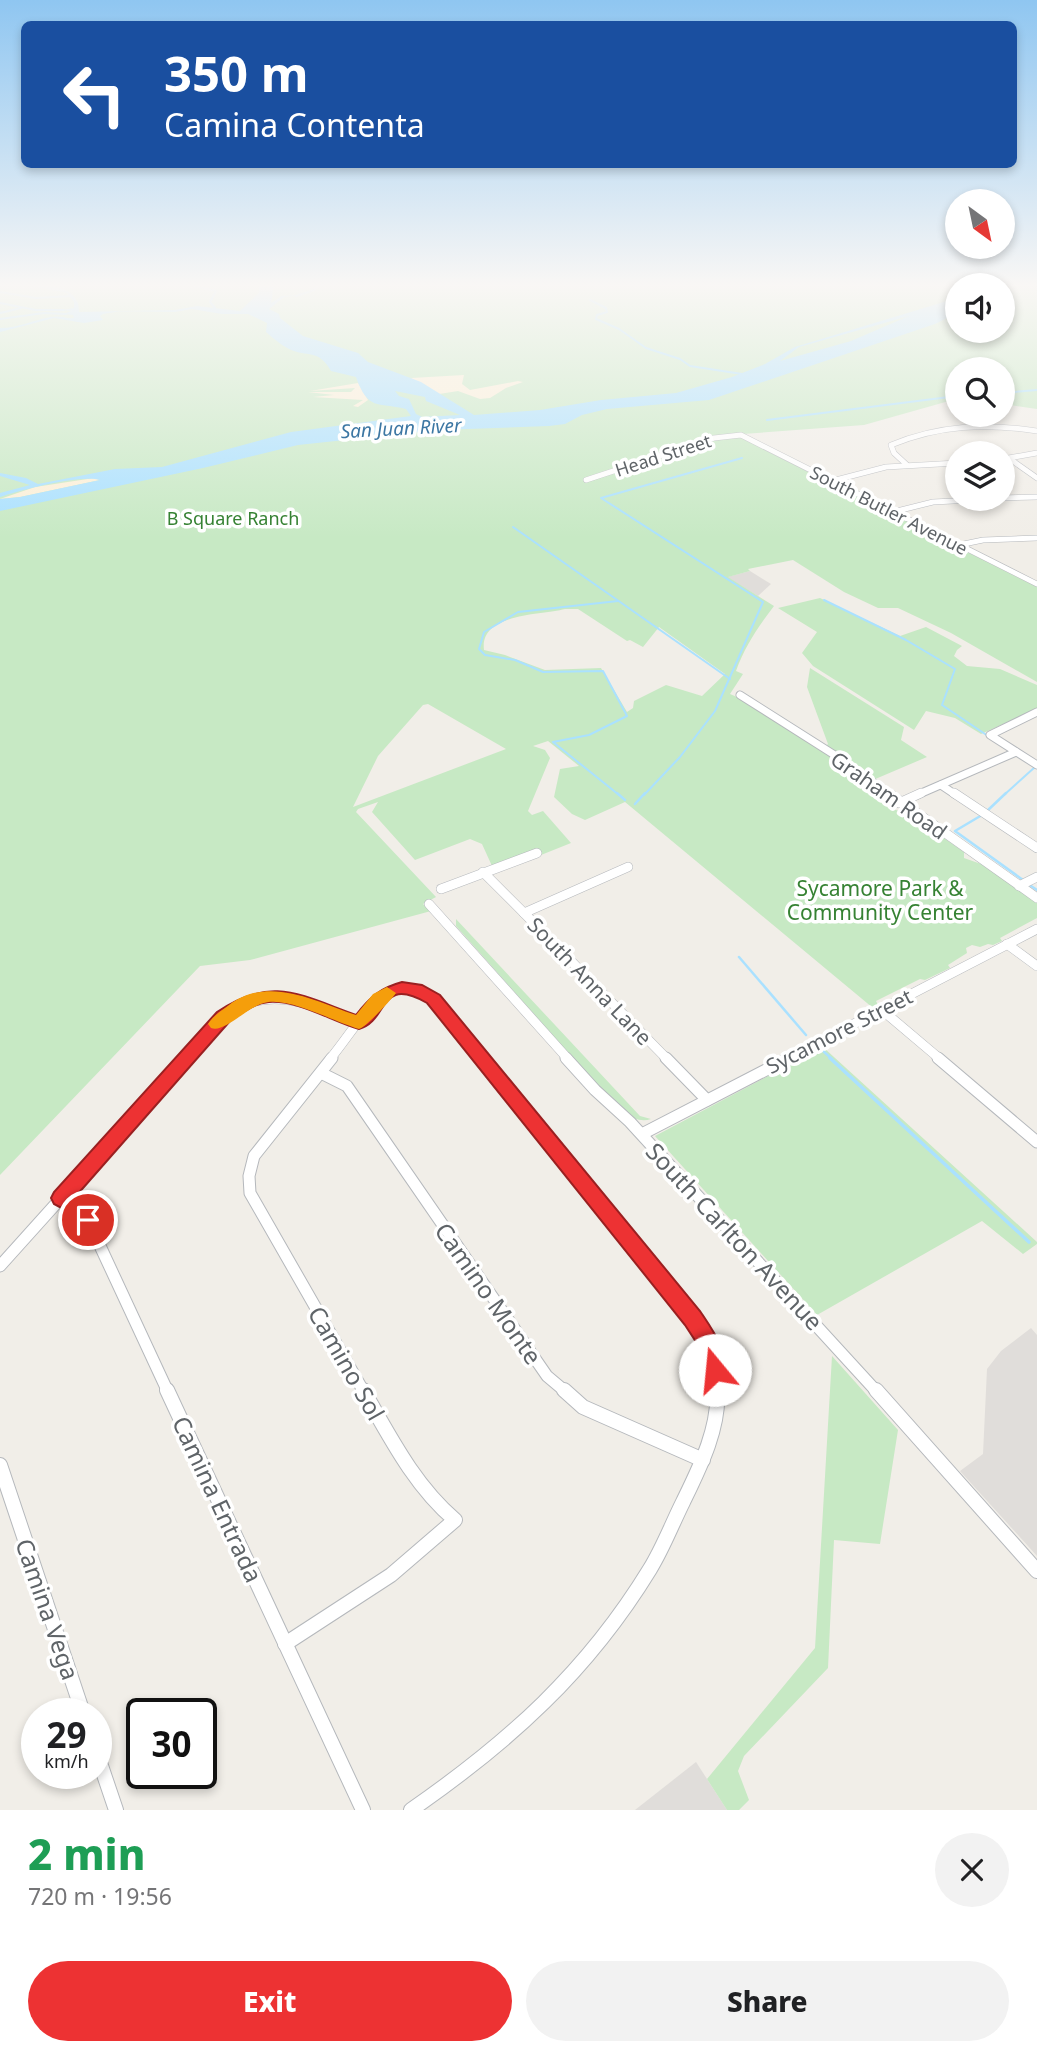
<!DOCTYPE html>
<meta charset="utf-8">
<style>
:root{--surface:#fff;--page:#f2f2f2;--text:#202124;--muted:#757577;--accent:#ed3233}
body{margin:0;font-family:"Noto Sans",sans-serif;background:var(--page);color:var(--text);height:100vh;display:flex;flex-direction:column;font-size:26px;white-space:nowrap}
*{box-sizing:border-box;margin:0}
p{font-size:23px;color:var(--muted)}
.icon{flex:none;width:38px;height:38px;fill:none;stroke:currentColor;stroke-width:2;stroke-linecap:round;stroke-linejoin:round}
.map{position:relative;height:1810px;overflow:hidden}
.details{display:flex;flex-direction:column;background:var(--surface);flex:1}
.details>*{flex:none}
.guide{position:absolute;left:21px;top:21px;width:996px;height:147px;border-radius:10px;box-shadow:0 4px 10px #0003;background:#1a4fa0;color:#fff;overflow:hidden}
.needle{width:46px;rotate:147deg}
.controls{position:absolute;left:945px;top:189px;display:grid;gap:14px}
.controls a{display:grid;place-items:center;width:70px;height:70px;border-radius:50%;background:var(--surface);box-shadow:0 4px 10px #0003;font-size:35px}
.speed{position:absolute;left:21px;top:1698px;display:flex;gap:14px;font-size:35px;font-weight:700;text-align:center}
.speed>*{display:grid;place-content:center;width:91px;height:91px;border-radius:50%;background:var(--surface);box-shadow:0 4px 10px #0003;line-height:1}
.speed small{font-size:18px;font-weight:400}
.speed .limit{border:4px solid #111;border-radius:10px;background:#fff;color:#111}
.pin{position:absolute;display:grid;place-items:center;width:60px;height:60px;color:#fff;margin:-30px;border:4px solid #fff;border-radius:50%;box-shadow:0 2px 7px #0007}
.me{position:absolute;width:77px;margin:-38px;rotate:343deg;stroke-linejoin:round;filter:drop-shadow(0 0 5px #0008)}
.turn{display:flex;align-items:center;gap:24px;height:147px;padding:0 28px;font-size:32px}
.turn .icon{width:91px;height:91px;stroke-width:2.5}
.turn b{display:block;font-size:49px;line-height:60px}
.round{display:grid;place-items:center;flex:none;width:74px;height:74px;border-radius:37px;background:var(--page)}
.summary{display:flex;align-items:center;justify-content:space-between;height:119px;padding:0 28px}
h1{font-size:42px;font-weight:800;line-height:52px;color:#1e9e55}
.button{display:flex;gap:14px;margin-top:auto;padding:14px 28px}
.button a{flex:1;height:80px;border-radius:42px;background:var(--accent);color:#fff;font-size:28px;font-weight:800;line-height:80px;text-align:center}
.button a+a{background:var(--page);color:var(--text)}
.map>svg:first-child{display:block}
</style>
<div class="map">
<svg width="1037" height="1810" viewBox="0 0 1037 1810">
<rect width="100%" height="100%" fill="#f1eee8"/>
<g fill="#e0ddda">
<polygon points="750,571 771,584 758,596 727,577"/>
<polygon points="1031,1328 1037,1335 1037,1556 960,1471 983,1454 987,1369 1001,1351"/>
<polygon points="696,1762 727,1810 635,1810"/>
</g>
<g fill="#c7e9c4" fill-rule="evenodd">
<path d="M0,284H1037V409L1003,404V369H957V402L949,401L864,425L743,434L765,450L1037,587V682L951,633L898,608H878L844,592L793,560L748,569L750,571L728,577L774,606C758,627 745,646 736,671L743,674L730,694L758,706L860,777L857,778V786L877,791L893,803V809L911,815L964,852V858L981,864L1037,903V918L1000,938L1002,941L993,945L988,944L980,947L972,945L966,948L967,953L948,965L950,968L925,980L920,979L876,1001L878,1005L873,1008L625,802L585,820L572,814L554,797L560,769L579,766L548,741L533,746L545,750L550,758L528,811L532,815L543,811L571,843L541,855L535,850L492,866L482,844L470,839L415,860L372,812L378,802L358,809L356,812L436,897L423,904L431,911L250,960L200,966L0,1175ZM957,285H1003V331H957ZM565,609H578L627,641L630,640L643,647L659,627L725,674L702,696L666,685L634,701L633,708L627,712L601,668L545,670L505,655L484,650C479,613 542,615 565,609ZM428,704L506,749L353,807L378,756L423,705Z"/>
<polygon points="820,598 900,636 926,627 962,646 957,650 954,656 967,666 1000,669 1037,685 1037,709 981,734 955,718 926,711 914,730 813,666 802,653 817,632 778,608"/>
<polygon points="810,668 904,727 901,740 927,757 873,780 825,747 828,744 807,687"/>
<path d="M456,919L640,1116L651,1119C634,1125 621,1108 609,1099L456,926Z"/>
<polygon points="823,1047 1037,1242 1037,1244 1023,1254 982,1221 817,1315 655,1136"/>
<polygon points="832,1356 898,1430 880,1544 834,1540 828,1668 744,1756 738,1771 749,1800 739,1810 727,1810 707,1779 815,1648"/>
</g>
<g fill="#fcf0d8">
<polygon points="464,375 462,384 470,390 518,381 523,382 506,388 490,398 480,399 458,391 439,394 411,378"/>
<polygon points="358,383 368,400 358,407 353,406 363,400 313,397 334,395 308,392 351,392 355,388 310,391"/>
<polygon points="94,478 100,480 20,497 0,499 35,487"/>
</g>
<path fill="#aae1ff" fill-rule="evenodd" d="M23,284C45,284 80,285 79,312L175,310L197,306L240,311L259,293V284H274L271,303L282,296L299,295L284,297L269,309L279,314L280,318L303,336L358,353L368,362L421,382L474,415L540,410L601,400L676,393L732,377L765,364L795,347L957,298V313L935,324L709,400L607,409L582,415L565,424L549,426L439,430L298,445L203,468L0,511V499L20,497L100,480C81,474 20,490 0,497V493L30,485L0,476V473L26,478L38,484L115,469L162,467L291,432L411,416L406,409C377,402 368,411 356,377L331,371C318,348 308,358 289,349C281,345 273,338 266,332L267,323L248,314H222L192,309L175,312L121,311L103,314L100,316L103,320L84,323L54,318L0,332V328C19,328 33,320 51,317C61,315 66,319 74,318L73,315L64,314L71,311L63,310L74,308V302L67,293ZM909,316L851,341L780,361L799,347ZM395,391L425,397L426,401L460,415L422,417L416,414L409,399L399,396Z"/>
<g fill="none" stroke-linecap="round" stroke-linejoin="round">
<g stroke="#aae1ff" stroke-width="2">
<polyline points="187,284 216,291 210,302 215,308"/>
<polyline points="0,292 36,298 72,296"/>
<polyline points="296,296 314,290 320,284"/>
<polyline points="590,300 606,308 607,312 597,315 596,319 619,329 646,348 680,359 690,366 742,374"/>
<polyline points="0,303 36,310 64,310"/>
<polyline points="0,313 21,308"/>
<polyline points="0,319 44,313 66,314"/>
<polyline points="1003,393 1037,390"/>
<polyline points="767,420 957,396"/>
<polyline points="513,527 730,679"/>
<polyline points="824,600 906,640 955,669 942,705 988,736"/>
<polyline points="618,601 518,612 484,632 479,649 485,655 515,660 543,672 603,671 627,716 589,735 553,742 619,795"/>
<polyline points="644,795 680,757 715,711 763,602 601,498 742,458"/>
<polyline points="1004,795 1035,767"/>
</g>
<g stroke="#aae1ff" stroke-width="2.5">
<polyline points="617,793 625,800"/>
<polyline points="635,804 645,793"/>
<polyline points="987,811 1006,793"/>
<polyline points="982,815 955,831 1023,880"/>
<polyline points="1028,884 1037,890"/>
<polyline points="739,957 806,1035"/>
<polyline points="823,1051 832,1059"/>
</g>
<polyline stroke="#aae1ff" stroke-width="3.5" points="830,1058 1029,1242"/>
<g stroke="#b5b8bc" stroke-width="6">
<g id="minor-far4">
<polyline points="1003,459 1037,453"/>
<polyline points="1010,459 1037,478"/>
<path d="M907,465L894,453L891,445C939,425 986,423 1037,431"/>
<polyline points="586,480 714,438 741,435 1037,584"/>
<polyline points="832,481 886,467 957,463"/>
<polyline points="1003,498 1037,497"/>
<polyline points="893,512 933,502 993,499"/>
<polyline points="959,545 983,540 1037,538"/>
</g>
</g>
<g stroke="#b5b8bc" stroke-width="9">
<g id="minor-far3">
<polyline points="740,695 833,754 891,795"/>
<polyline points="1037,712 990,735 1037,765"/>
<polyline points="941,785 956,795"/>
<polyline points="917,795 1016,752"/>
</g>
</g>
<g stroke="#b5b8bc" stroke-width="10">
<g id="minor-far2">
<polyline points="889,793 1037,898"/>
<polyline points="954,793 1037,848"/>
<polyline points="899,803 921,793"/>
<polyline points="628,867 524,913 667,1059"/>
<polyline points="483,872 524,913"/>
<polyline points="1019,886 1037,877"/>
<polyline points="441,889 537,853"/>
<polyline points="429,904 568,1059"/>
<polyline points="1007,944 1037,966"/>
<polyline points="882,1010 940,1059"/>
<path d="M185,1059C198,1045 210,1026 225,1015C270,983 314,1006 359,1023"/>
<path d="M330,1059C346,1040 360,1016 378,999C419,961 460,1033 482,1059"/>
<polyline points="786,1059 1037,929"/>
</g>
</g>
<g stroke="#b5b8bc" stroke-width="13">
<g id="minor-far1">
<polyline points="332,1058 254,1156 249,1176 250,1193 364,1392"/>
<polyline points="481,1058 692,1318 708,1342 717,1392"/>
<polyline points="566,1058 595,1090 630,1122 877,1392"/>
<polyline points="666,1058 707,1100"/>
<polyline points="938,1058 1037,1142"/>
<polyline points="321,1073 347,1086 547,1376 566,1392"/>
<polyline points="642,1134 789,1058"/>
<polyline points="61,1198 78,1207 88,1220 168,1392"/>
<polyline points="0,1266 187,1058"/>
</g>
</g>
<g stroke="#b5b8bc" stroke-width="16">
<g id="minor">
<polyline points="167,1390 363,1810"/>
<polyline points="564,1390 583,1407 703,1460"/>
<polyline points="876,1390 1037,1571"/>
<polyline points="0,1465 83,1713"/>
<path d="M285,1644L391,1575L455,1520C414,1485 390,1437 363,1390"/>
<polyline points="96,1751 116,1810"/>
<path d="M411,1810C509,1742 587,1672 650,1569C663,1548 672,1524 683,1502C699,1469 720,1428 717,1390"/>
</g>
</g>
<use href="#minor-far4" stroke="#fff" stroke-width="5"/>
<use href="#minor-far3" stroke="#fff" stroke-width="7"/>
<use href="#minor-far2" stroke="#fff" stroke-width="9"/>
<use href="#minor-far1" stroke="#fff" stroke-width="11"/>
<use href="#minor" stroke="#fff" stroke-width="14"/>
</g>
<linearGradient id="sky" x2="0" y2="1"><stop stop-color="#8fc6f1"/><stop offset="0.53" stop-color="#f9f7f5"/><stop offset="1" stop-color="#f9f7f5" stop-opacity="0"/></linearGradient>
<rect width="1037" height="538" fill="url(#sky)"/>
<path fill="#ed3233" stroke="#9a2021" stroke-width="2" d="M402,982L422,985L440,995L700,1311C712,1329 732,1356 723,1377L715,1380L707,1377L698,1345L685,1325L427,1003C378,975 389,1021 359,1029C331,1021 299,1000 269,1002C254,1003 242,1013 230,1021L76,1196C86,1201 93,1209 99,1220L96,1226L88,1229L81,1226L71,1213L54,1204L51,1198L54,1192L217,1012C272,975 300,995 356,1015C370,997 380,988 402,982Z"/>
<path fill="#f59e0b" d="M387,987L396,993C392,999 365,1028 359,1029C334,1022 288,996 264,1003C245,1008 225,1033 211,1028L208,1024C213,1016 221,1011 229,1005C268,975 315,1001 356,1015L373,994Z"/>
<g text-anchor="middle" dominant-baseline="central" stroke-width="7" stroke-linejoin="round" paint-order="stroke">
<g font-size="18" fill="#5f6468" stroke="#fff">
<text transform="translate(663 455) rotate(-18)">Head Street</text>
<text transform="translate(889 510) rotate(27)">South Butler Avenue</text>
</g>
<g font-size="18" fill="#368233" stroke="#fff">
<text x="233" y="518">B Square Ranch</text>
</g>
<g font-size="19" font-style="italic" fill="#3d77a3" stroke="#fff">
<text transform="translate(401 428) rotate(-3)">San Juan River</text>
</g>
<g font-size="21" fill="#5f6468" stroke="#fff">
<text transform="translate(889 795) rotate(35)">Graham Road</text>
<text transform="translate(590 981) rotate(46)">South Anna Lane</text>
<text transform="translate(839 1031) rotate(-27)">Sycamore Street</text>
</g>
<g font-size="21" fill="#368233" stroke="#fff">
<text x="880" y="888">Sycamore Park &amp;<tspan x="880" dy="24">Community Center</tspan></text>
</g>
<g font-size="24" fill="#5f6468" stroke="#fff">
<text transform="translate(735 1236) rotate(47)">South Carlton Avenue</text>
<text transform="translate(489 1293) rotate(55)">Camino Monte</text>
<text transform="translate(347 1363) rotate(60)">Camino Sol</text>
<text transform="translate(218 1499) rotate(65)">Camina Entrada</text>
<text transform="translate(48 1609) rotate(71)">Camina Vega</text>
</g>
</g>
</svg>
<div class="controls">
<a><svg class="needle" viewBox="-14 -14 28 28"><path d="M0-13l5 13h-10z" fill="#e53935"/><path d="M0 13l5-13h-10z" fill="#757577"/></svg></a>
<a><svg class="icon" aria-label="sound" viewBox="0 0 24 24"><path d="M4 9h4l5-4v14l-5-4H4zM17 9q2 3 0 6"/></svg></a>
<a><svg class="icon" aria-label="search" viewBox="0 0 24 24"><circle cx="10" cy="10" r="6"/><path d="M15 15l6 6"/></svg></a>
<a><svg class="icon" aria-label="layers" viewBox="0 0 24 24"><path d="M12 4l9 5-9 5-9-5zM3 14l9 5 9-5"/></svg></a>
</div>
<div class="speed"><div>29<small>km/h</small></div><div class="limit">30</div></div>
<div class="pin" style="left:88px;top:1220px;background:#d93025"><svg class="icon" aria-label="arrive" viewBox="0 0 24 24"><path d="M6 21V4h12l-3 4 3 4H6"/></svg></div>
<svg class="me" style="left:715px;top:1370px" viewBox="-20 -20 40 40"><circle r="19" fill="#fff"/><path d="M0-13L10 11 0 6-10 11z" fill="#ed3233"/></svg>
<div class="guide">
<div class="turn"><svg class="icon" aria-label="left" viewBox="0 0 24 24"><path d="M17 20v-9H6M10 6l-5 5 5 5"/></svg><div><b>350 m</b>Camina Contenta</div></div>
</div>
</div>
<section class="details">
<div class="summary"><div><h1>2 min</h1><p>720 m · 19:56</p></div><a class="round"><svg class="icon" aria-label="close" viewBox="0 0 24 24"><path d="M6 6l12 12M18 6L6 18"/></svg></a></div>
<div class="button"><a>Exit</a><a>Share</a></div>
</section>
